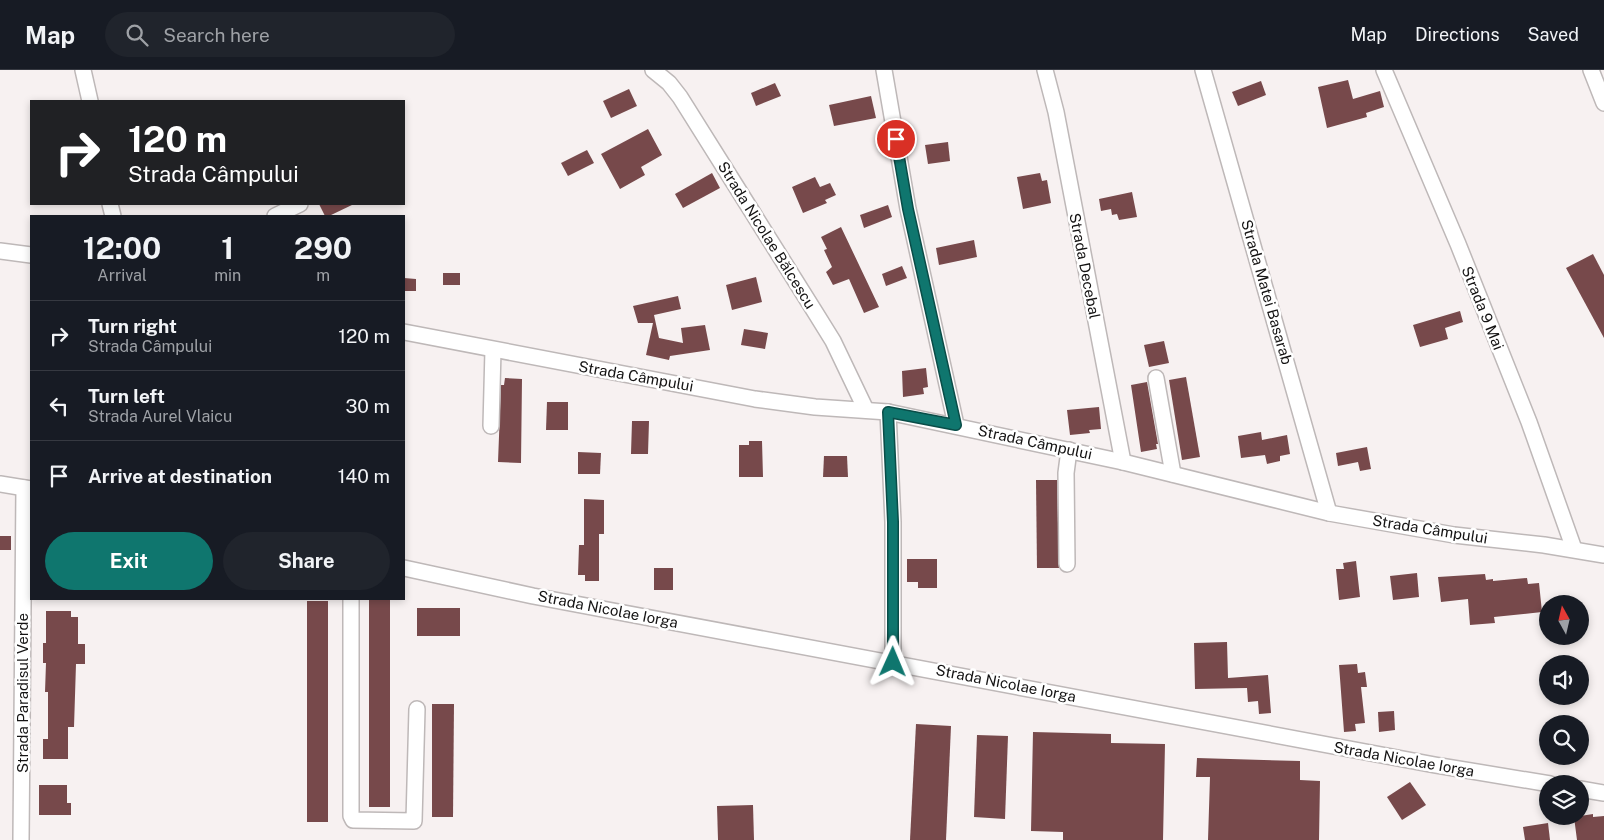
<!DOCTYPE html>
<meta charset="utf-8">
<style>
:root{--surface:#171b24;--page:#20242c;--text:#f1f3f6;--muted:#9ea1a6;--line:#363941;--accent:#0f766e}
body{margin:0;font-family:"Public Sans",sans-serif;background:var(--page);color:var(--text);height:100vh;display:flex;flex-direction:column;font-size:19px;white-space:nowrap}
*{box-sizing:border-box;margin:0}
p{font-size:16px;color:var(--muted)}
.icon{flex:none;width:28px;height:28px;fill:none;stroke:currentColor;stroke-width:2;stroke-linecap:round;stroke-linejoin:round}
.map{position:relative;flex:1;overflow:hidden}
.drawer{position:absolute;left:30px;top:145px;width:375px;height:385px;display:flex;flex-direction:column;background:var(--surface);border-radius:0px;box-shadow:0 2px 8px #0003}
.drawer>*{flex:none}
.banner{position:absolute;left:30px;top:30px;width:375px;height:105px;border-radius:0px;box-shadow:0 2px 8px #0003;background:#202124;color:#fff;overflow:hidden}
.needle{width:32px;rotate:352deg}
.fabs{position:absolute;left:1539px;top:525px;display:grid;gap:10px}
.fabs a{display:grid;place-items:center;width:50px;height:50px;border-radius:50%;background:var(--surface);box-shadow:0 2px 8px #0003;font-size:25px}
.pin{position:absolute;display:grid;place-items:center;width:42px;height:42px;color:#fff;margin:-21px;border:2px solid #fff;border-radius:50%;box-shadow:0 1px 5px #0007}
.me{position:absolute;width:55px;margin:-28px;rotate:1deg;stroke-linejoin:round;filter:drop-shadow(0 0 4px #0008)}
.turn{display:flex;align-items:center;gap:18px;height:105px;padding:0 15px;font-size:22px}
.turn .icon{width:65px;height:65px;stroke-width:2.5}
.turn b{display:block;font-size:35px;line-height:42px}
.eta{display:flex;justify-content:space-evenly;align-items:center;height:85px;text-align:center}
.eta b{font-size:30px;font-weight:700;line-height:35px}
.primary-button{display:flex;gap:10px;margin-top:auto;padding:10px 15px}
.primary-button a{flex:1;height:58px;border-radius:30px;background:var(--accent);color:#fff;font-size:20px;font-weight:700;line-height:58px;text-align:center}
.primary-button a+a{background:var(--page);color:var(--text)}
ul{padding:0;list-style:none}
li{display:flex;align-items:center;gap:15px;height:70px;padding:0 15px;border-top:1px solid var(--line)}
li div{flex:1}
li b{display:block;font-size:19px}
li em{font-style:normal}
header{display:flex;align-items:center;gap:30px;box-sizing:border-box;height:70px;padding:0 25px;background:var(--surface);border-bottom:1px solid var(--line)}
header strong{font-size:24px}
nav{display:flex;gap:28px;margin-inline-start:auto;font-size:18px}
.search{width:350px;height:45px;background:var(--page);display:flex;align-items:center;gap:12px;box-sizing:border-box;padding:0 18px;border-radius:28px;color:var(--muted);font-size:19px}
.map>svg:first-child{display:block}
</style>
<header>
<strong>Map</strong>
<div class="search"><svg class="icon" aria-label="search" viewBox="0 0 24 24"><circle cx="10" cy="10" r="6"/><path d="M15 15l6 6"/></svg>Search here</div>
<nav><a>Map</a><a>Directions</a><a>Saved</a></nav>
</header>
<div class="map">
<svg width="1604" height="770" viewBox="0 0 1604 770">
<rect width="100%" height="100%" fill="#f7f1f1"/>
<g fill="#77494b">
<polygon points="1348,10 1353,29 1380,21 1384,37 1366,43 1367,47 1327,58 1318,17"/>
<polygon points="1261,11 1266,25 1238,36 1232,22"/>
<polygon points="775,13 781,26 756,36 751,23"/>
<polygon points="629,19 637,36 611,48 603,31"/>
<polygon points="871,26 876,48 834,56 829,35"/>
<polygon points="648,59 662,85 641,97 645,105 620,119 601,84"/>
<polygon points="948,72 950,91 928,94 925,75"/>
<polygon points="587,80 594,93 568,106 561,93"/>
<polygon points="712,103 720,118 683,138 675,124"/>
<polygon points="1040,103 1042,111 1047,110 1051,133 1023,139 1017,107"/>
<polygon points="815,107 820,117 830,113 836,125 825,130 827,133 803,143 792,117"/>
<polygon points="1132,122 1137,147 1119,150 1117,144 1112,145 1111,139 1101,141 1099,129"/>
<polygon points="319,134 354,134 329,146 325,146"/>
<polygon points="888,135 892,147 864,158 860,145"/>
<polygon points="841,157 879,237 864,243 849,209 833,215 826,202 832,197 824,180 827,179 821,167"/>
<polygon points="974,170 977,187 939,195 936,178"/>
<polygon points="1593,184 1604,205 1604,268 1566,198"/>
<polygon points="902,196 907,208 886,216 882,204"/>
<rect x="443" y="203" width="17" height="12"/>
<polygon points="756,207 762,232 732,240 726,215"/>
<polygon points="404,208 416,209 416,221 404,221"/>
<polygon points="678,226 681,239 654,245 659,268 683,273 681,258 705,255 710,280 670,286 669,290 646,285 653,253 638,253 633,236"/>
<polygon points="1460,241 1463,252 1445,258 1448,269 1420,277 1413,255"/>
<polygon points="744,259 768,263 765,279 741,275"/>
<polygon points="1164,271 1169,293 1149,297 1144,275"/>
<polygon points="926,298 928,317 923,318 924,324 903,327 902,301"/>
<polygon points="1186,307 1200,387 1182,390 1169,310"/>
<polygon points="505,308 522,309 521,393 498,392 501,315 504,315"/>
<polygon points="1147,312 1158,374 1156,374 1157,379 1141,382 1131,315"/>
<polygon points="547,332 568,332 568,360 546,360"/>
<polygon points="1099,337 1101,359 1089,360 1090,363 1070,365 1067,340"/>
<polygon points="632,351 649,351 648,384 631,384"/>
<polygon points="1261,362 1262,370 1287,365 1290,384 1280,386 1280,391 1267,394 1265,385 1241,388 1238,366"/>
<polygon points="749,371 762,371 763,407 739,407 739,375 749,375"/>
<polygon points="1367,377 1371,399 1360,401 1358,392 1338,396 1336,383"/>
<polygon points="578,382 601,383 600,404 578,404"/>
<polygon points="824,386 847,386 848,407 823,407"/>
<polygon points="1036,410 1057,410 1059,498 1037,498"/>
<polygon points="584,429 604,430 604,464 599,464 599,511 585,511 585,505 578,505 579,475 584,475"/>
<rect x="0" y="466" width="11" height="14"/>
<polygon points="907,489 937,489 937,518 918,518 918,512 907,512"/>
<polygon points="1356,491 1360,527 1339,530 1336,499 1344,499 1343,493"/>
<rect x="654" y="498" width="19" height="22"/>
<polygon points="1417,503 1419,527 1393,530 1390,506"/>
<polygon points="1485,504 1486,510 1493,509 1493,511 1527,508 1528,514 1539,513 1542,542 1494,547 1495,553 1470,555 1468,529 1441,532 1438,507"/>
<rect x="369" y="529" width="21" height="208"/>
<rect x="307" y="531" width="21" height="221"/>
<rect x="417" y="538" width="43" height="28"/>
<polygon points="46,541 71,541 71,547 78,547 78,574 85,574 85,594 76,594 74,657 68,657 68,689 43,689 43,669 48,669 48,622 45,622 46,593 43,593 43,573 46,573"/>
<polygon points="1227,572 1228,608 1268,605 1271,643 1259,644 1258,631 1248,632 1247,618 1195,619 1194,573"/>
<polygon points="1357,594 1358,603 1365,602 1367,617 1361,617 1365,653 1355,654 1356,661 1344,662 1339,595"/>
<polygon points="432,634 454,634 453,747 432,747"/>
<polygon points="1394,641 1395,660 1379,662 1378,642"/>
<polygon points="916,654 951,656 946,770 910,770"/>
<polygon points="1033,662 1111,664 1111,673 1165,674 1163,770 1063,770 1063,762 1031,761"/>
<polygon points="977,665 1008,666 1005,749 974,747"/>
<polygon points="1197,688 1300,691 1300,710 1320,711 1319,770 1208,770 1210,707 1196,707"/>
<polygon points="1410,712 1426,735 1402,750 1387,727"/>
<polygon points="39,715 67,715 67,733 71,733 71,745 39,745"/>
<polygon points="753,735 754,770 718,770 717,736"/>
<polygon points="1593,744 1593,747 1604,746 1604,770 1577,770 1574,747"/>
<polygon points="1548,753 1550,770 1525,770 1523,757"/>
</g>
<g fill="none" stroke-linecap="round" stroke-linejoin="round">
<g stroke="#beb8b8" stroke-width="18">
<g id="minor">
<polyline points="83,0 90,31"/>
<polyline points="653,0 669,13 680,27 815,242 833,271 866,340"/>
<polyline points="884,0 908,139 956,355"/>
<polyline points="1045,0 1056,42 1123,392"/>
<polyline points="1203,0 1329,443"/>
<polyline points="1384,0 1458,174 1529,352 1574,479"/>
<polyline points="1591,0 1604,33"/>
<polyline points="110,134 113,146"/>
<polyline points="275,146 300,134"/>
<polyline points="0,181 31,185"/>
<polyline points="404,262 755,329 815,337 888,342 1123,392 1329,443 1454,465 1544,475 1604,485"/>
<polyline points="1156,308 1173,404"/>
<polyline points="888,342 893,452 893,592"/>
<polyline points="491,356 493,280"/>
<polyline points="0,414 31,419"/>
<polyline points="1067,494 1066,403 1069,380"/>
<polyline points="404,498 533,526 1435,695 1550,714"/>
<polyline points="351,529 351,746 353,750 414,751 417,639"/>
<polyline points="1580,719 1604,723"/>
<polyline points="21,770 24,418"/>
</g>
</g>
<use href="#minor" stroke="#fff" stroke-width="15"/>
</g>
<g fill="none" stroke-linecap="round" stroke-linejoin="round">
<g stroke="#0a4d48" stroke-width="12">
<polyline id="route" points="893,592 893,452 888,342 956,355 908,139 896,69"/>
</g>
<use href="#route" stroke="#0f766e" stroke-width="9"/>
</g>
<g text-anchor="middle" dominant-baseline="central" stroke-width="5" stroke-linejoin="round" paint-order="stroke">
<g font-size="15" fill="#141313" stroke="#fff">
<text transform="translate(767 165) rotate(58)">Strada Nicolae Bălcescu</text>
<text transform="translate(1085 196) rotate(79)">Strada Decebal</text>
<text transform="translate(1267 222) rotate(74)">Strada Matei Basarab</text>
<text transform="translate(1483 238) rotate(68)">Strada 9 Mai</text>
<text transform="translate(636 306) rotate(10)">Strada Câmpului</text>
<text transform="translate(1035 372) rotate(12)">Strada Câmpului</text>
<text transform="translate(1430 459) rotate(9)">Strada Câmpului</text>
<text transform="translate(608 539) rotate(11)">Strada Nicolae Iorga</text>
<text transform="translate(1006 613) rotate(11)">Strada Nicolae Iorga</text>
<text transform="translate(22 623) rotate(-90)">Strada Paradisul Verde</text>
<text transform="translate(1404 689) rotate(10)">Strada Nicolae Iorga</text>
</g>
</g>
</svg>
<div class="fabs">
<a><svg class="needle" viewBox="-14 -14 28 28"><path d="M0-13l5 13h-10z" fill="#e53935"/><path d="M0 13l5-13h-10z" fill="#9ea1a6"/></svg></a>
<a><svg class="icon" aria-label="sound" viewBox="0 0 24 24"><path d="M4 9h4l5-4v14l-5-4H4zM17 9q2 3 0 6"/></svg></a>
<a><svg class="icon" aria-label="search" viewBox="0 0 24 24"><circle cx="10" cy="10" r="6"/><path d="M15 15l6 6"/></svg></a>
<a><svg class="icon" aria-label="layers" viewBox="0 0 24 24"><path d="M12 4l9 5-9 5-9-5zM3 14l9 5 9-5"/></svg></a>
</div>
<div class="pin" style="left:896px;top:69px;background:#d93025"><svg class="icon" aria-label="arrive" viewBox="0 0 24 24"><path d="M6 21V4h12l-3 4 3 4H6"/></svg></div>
<svg class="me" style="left:893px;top:592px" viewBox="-20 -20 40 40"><path d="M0-17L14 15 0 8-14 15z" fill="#0f766e" stroke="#fff" stroke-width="4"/></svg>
<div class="banner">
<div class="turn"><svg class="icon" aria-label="right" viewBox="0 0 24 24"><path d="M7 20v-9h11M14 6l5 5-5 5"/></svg><div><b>120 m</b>Strada Câmpului</div></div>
</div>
<section class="drawer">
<div class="eta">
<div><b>12:00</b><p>Arrival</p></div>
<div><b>1</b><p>min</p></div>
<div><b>290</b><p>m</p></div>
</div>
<ul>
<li><svg class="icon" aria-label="right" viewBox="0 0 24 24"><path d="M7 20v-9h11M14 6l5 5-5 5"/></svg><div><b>Turn right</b><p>Strada Câmpului</p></div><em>120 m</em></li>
<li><svg class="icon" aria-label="left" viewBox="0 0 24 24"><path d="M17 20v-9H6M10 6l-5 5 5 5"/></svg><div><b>Turn left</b><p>Strada Aurel Vlaicu</p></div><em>30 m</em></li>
<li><svg class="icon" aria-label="arrive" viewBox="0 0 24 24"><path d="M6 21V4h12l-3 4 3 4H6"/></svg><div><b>Arrive at destination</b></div><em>140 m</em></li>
</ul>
<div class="primary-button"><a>Exit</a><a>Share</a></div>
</section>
</div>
